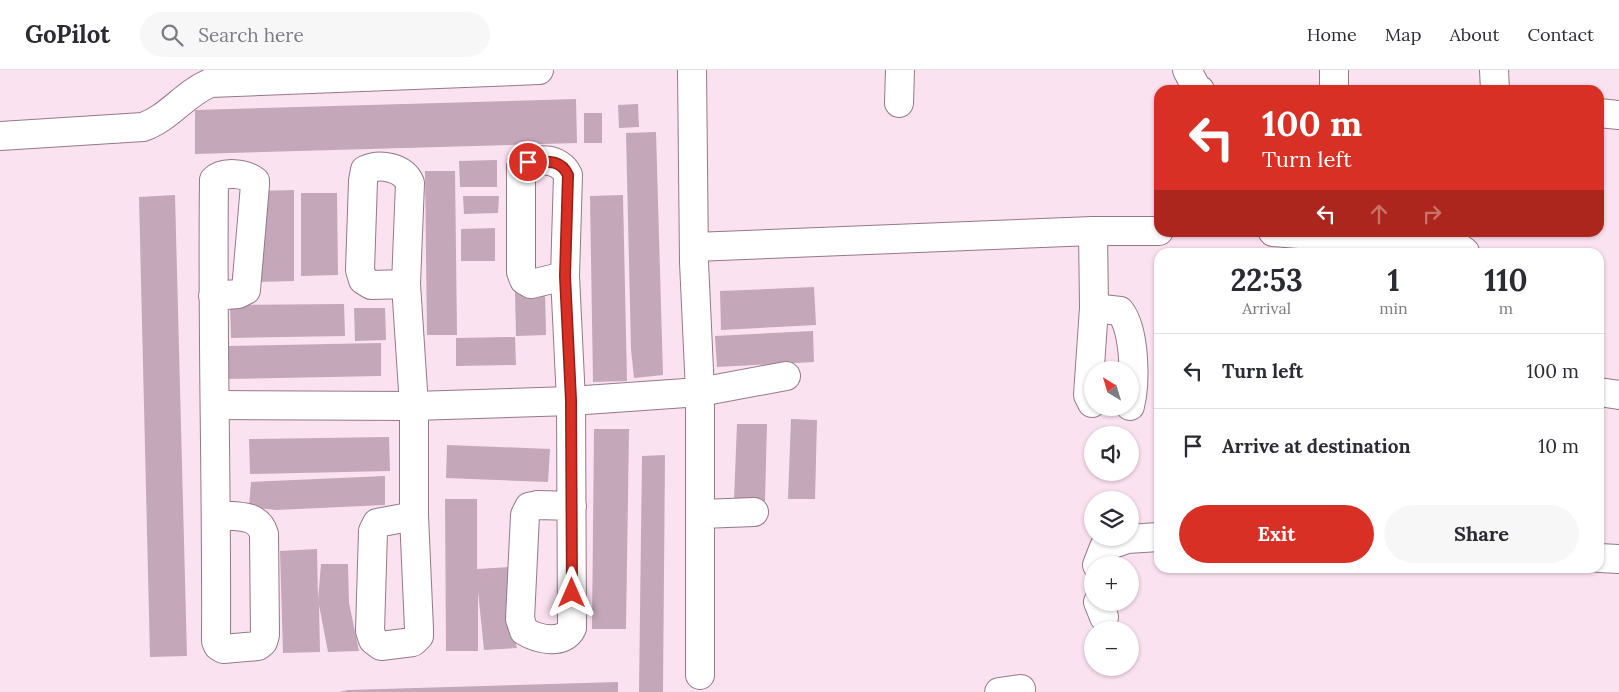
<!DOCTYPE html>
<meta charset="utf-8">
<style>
:root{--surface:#fff;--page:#f7f7f7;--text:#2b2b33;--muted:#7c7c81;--line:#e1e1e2;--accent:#d93025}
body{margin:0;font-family:Lora,serif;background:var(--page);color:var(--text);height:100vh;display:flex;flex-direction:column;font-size:19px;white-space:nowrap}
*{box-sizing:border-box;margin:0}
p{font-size:16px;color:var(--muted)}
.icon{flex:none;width:28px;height:28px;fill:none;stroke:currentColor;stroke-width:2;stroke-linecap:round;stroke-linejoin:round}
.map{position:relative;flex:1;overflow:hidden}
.drawer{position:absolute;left:1154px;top:178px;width:450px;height:325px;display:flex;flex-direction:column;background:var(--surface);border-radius:15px;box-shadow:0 1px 4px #0004}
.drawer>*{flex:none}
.guide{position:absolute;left:1154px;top:15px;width:450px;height:152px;border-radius:15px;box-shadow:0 1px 4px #0004;background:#d93025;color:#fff;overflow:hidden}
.needle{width:32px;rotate:322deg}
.controls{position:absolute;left:1084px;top:291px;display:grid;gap:10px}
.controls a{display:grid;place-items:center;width:55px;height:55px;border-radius:50%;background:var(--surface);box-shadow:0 1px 4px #0004;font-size:25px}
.pin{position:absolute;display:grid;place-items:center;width:42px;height:42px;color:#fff;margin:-21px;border:2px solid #fff;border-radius:50%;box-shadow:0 1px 5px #0007}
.me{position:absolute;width:55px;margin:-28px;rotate:0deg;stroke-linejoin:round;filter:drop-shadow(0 0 4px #0008)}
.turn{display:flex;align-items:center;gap:18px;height:105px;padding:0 25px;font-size:22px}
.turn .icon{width:65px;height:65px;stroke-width:2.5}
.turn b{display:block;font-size:35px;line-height:42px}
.lanes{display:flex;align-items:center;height:48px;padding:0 25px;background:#0003;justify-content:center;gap:25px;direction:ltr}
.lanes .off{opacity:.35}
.eta{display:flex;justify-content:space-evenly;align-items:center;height:85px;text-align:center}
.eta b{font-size:30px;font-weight:800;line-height:35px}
.cta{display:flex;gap:10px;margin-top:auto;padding:10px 25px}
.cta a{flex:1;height:58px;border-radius:30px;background:var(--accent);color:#fff;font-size:20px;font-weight:800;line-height:58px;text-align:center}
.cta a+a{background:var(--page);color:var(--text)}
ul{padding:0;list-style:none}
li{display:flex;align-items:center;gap:15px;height:75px;padding:0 25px;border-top:1px solid var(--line)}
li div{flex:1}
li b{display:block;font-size:19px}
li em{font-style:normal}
header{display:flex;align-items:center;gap:30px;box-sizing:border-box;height:70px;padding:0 25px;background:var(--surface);border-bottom:1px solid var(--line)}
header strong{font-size:24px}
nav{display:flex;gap:28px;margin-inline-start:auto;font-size:18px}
.search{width:350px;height:45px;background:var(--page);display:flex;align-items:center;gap:12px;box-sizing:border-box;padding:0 18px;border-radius:28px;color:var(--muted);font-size:19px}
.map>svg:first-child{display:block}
</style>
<header>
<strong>GoPilot</strong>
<div class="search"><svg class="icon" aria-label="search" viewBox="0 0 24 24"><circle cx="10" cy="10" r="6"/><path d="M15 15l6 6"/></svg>Search here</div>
<nav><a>Home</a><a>Map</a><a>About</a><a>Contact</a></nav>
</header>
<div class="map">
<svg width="1619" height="622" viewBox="0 0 1619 622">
<rect width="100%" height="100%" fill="#fbe2f1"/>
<g fill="#c4a7b9">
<polygon points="576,29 577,73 195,84 195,40"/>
<polygon points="638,34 639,57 619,58 618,35"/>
<rect x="584" y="43" width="18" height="30"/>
<polygon points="656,62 663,305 634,308 631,279 626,63"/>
<polygon points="497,90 497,117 460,117 459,91"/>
<polygon points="425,101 455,101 457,265 427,265"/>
<polygon points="294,120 294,211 258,212 257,121"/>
<polygon points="301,123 337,123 338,205 301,206"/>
<polygon points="175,125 187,586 150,587 139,127"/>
<polygon points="623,125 627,311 593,312 590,126"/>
<polygon points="463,126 499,126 498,143 464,144"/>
<polygon points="495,158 495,191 461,191 461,159"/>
<polygon points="814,217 816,255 721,260 720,221"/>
<polygon points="545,220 546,265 516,266 515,221"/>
<polygon points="344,234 345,266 231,268 230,235"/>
<polygon points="354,238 385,238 386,270 355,271"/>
<polygon points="813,261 814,292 717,297 715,266"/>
<polygon points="515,267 516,295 456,296 456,268"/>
<polygon points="381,273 381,306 227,309 227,276"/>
<polygon points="791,349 817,350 815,429 788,429"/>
<polygon points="737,354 767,354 765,431 734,430"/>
<polygon points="594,359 629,359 626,559 592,559"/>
<polygon points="389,367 390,401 250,404 249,369"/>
<polygon points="447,375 550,379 548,412 446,408"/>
<polygon points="665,385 663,622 639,622 642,386"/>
<polygon points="385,406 385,435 276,440 249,437 251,412"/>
<polygon points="445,429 477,429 477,499 510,497 510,549 517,578 484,580 478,521 478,581 446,581"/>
<polygon points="317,479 318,530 321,494 348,494 349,533 359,581 328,582 319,535 320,582 283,583 280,481"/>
<polygon points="618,612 618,622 339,622 348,620"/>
</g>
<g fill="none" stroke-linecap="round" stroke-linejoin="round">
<g stroke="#947889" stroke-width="30">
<g id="minor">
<polyline points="692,0 694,192 700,322 700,605"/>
<polyline points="1187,0 1197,19 1200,20"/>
<polyline points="1494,0 1495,20"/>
<polyline points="1334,20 1334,0"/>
<polyline points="899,33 900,0"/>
<polyline points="1599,43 1619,45"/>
<path d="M0,66L143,57C169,48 184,24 210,13L539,0"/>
<polyline points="1273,162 1457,176 1465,182"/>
<polyline points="694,177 1093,161 1159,161"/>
<path d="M565,206L531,214L524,210L521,202V97C535,87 560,87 568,105L565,206L571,331L572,558C564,575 539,570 524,561L520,549L525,445L529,437L538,435L572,436"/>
<path d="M406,214L371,215L363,210L360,200L363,111L365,100C380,93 403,97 410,113L406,214L414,336V446L419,559V566L413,572L381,576L373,570L370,561L373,461L377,453L414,446"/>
<path d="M213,226L238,224L246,220L255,115V111C245,103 223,101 214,110C212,264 217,417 216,571L218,576L223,579L258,576L263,572L265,565L264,464C258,443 236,447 217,445"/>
<path d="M1094,238L1120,241C1135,260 1136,312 1130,336"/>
<polyline points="1599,322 1619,325"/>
<polyline points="1092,333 1088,325 1094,238 1093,161"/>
<polyline points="215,335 414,336 571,331 700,322 786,306"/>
<polyline points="701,444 754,442"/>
<polyline points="1599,488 1619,489"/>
<polyline points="1097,495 1104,477 1127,469 1159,467"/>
<polyline points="1098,532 1104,547"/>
<polyline points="999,622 1021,619"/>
</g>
</g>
<use href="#minor" stroke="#fff" stroke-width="28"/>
</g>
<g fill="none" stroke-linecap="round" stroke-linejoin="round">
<g stroke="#8d1f18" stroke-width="12">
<path id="route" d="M528,92C545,92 560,88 568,105L565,206L571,330L572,523"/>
</g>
<use href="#route" stroke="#d93025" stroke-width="9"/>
</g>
</svg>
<div class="controls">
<a><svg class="needle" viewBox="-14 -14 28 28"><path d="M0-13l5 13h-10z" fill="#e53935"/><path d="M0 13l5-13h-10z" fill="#7c7c81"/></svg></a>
<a><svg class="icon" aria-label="sound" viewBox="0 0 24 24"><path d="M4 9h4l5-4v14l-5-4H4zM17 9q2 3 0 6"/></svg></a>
<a><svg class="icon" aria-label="layers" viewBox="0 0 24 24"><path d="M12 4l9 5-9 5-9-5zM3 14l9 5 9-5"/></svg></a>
<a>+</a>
<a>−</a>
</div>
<div class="pin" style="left:528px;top:92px;background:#d93025"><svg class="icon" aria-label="arrive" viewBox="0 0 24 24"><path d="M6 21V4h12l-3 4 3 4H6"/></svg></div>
<svg class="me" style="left:572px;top:523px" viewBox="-20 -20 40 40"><path d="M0-17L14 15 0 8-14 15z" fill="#d93025" stroke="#fff" stroke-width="4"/></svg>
<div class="guide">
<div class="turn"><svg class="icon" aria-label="left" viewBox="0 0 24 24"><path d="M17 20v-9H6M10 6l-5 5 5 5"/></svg><div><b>100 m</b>Turn left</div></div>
<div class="lanes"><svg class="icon" aria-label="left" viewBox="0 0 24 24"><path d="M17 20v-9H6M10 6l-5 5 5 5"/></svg><svg class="icon off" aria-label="ahead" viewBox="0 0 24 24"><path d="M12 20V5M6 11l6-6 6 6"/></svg><svg class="icon off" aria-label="right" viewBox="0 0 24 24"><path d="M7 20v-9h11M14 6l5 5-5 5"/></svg></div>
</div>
<section class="drawer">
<div class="eta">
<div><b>22:53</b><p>Arrival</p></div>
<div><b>1</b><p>min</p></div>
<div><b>110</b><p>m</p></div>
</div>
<ul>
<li><svg class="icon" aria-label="left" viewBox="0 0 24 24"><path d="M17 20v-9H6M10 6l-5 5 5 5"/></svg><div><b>Turn left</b></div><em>100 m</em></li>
<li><svg class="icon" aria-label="arrive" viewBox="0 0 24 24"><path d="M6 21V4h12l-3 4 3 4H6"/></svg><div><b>Arrive at destination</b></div><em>10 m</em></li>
</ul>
<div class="cta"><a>Exit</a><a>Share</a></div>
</section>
</div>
